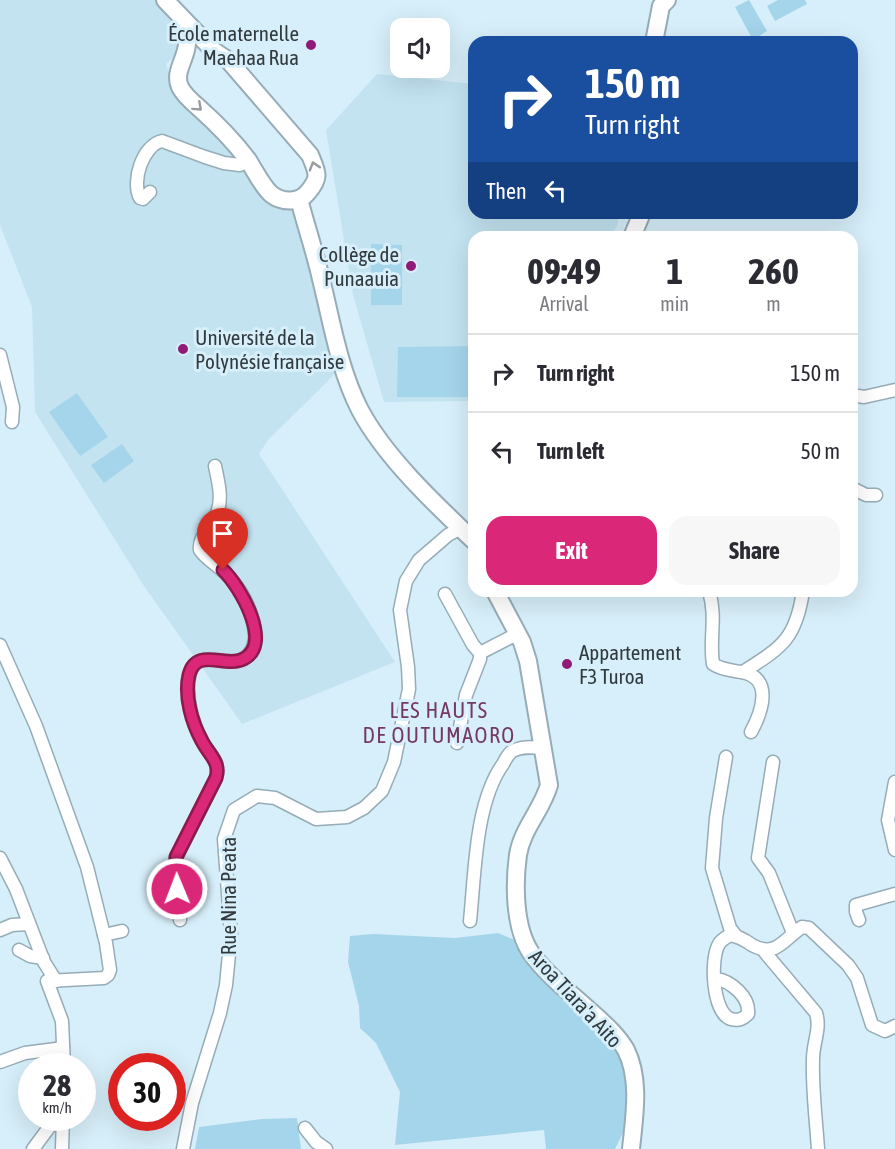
<!DOCTYPE html>
<meta charset="utf-8">
<style>
:root{--surface:#fff;--page:#f7f7f7;--text:#2b2b33;--muted:#7c7c81;--line:#e1e1e2;--accent:#db2777}
body{margin:0;font-family:"Asap Condensed",sans-serif;background:var(--page);color:var(--text);height:100vh;display:flex;flex-direction:column;font-size:22px;white-space:nowrap}
*{box-sizing:border-box;margin:0}
p{font-size:20px;color:var(--muted)}
.icon{flex:none;width:33px;height:33px;fill:none;stroke:currentColor;stroke-width:2;stroke-linecap:round;stroke-linejoin:round}
.map{position:relative;flex:1;overflow:hidden}
.drawer{position:absolute;left:468px;top:231px;width:390px;height:366px;display:flex;flex-direction:column;background:var(--surface);border-radius:18px;box-shadow:0 6px 24px #0002}
.drawer>*{flex:none}
.hud{position:absolute;left:468px;top:36px;width:390px;height:183px;border-radius:18px;box-shadow:0 6px 24px #0002;background:#1a4fa0;color:#fff;overflow:hidden}
.buttons{position:absolute;left:390px;top:18px;display:grid;gap:12px}
.buttons a{display:grid;place-items:center;width:60px;height:60px;border-radius:12px;background:var(--surface);box-shadow:0 6px 24px #0002;font-size:30px}
.speed{position:absolute;left:18px;top:1053px;display:flex;gap:12px;font-size:30px;font-weight:700;text-align:center}
.speed>*{display:grid;place-content:center;width:78px;height:78px;border-radius:50%;background:var(--surface);box-shadow:0 6px 24px #0002;line-height:1}
.speed small{font-size:15px;font-weight:400}
.speed .limit{border:9px solid #d22;background:#fff;color:#111}
.pin{position:absolute;display:grid;place-items:center;width:51px;height:51px;color:#fff;margin:-62px -26px;border-radius:50% 50% 50% 0;rotate:-45deg;box-shadow:0 0 6px #0007}
.pin .icon{rotate:45deg}
.me{position:absolute;width:66px;margin:-33px;rotate:359deg;stroke-linejoin:round;filter:drop-shadow(0 0 4px #0008)}
.turn{display:flex;align-items:center;gap:21px;height:126px;padding:0 18px;font-size:27px}
.turn .icon{width:78px;height:78px;stroke-width:2.5}
.turn b{display:block;font-size:42px;line-height:51px}
.then{display:flex;align-items:center;height:57px;padding:0 18px;background:#0003;gap:12px;font-size:22px}
.eta{display:flex;justify-content:space-evenly;align-items:center;height:102px;text-align:center}
.eta b{font-size:36px;font-weight:700;line-height:42px}
.primary-button{display:flex;gap:12px;margin-top:auto;padding:12px 18px}
.primary-button a{flex:1;height:69px;border-radius:18px;background:var(--accent);color:#fff;font-size:24px;font-weight:700;line-height:69px;text-align:center}
.primary-button a+a{background:var(--page);color:var(--text)}
ul{padding:0;list-style:none}
li{display:flex;align-items:center;gap:18px;height:78px;padding:0 18px;border-top:2px solid var(--line)}
li div{flex:1}
li b{display:block;font-size:22px}
li em{font-style:normal}
.map>svg:first-child{display:block}
</style>
<div class="map">
<svg width="895" height="1149" viewBox="0 0 895 1149">
<rect width="100%" height="100%" fill="#d7effa"/>
<g fill="#c3e3f1">
<polygon points="0,0 159,0 180,23 181,44 174,57 166,64 176,94 246,164 298,205 338,371 268,440 259,454 395,662 242,724 144,586 35,412 32,307 0,225"/>
<polygon points="377,74 474,84 474,213 620,213 617,226 610,237 474,237 474,401 384,402 353,295 326,130"/>
</g>
<g fill="#a5d5eb">
<polygon points="749,0 767,31 753,40 735,7"/>
<polygon points="778,0 805,0 807,4 775,21 767,6"/>
<polygon points="371,244 402,245 402,305 371,305"/>
<polygon points="474,346 474,397 397,397 398,347"/>
<polygon points="77,393 108,437 80,456 49,412"/>
<polygon points="122,444 134,461 104,483 91,465"/>
<polygon points="498,933 517,941 616,1043 626,1074 625,1129 615,1149 546,1149 544,1130 395,1145 400,1092 376,1043 360,1028 359,1006 348,962 350,936 373,934 455,938"/>
<polygon points="297,1118 301,1149 195,1149 199,1127 262,1119"/>
</g>
<g fill="none" stroke-linecap="round" stroke-linejoin="round">
<g stroke="#96acb7" stroke-width="15">
<g id="street">
<path d="M150,192L143,199L140,198C131,181 143,145 162,141L205,157L224,163L240,165L247,159"/>
<polyline points="0,355 13,407 12,422"/>
<polyline points="852,395 864,397 895,390"/>
<polyline points="852,488 866,495 876,495"/>
<path d="M709,591C717,618 709,638 713,664C722,670 731,670 741,672C774,677 762,712 751,732"/>
<polyline points="445,594 473,645 480,653"/>
<polyline points="0,645 36,726 87,867 106,943 110,970 108,975 104,978 47,981 62,1021 64,1066"/>
<path d="M743,672C782,647 796,639 803,591"/>
<polyline points="457,743 466,695 480,659 480,653 517,634"/>
<polyline points="726,757 716,818 712,868 730,928 736,936"/>
<polyline points="773,762 758,858 769,873 793,933"/>
<polyline points="895,782 888,820 895,850"/>
<polyline points="0,858 16,889 44,962 56,981"/>
<path d="M180,920L176,857L216,778C221,762 209,754 202,741C194,726 188,706 188,688C189,636 231,676 249,654C253,649 255,644 255,637C254,613 242,588 224,572C216,564 206,559 200,550C198,536 213,526 217,513C223,498 218,481 215,466"/>
<polyline points="859,920 856,912 856,905 895,894"/>
<path d="M470,921C475,873 475,803 503,764C505,760 508,755 511,752C520,746 532,747 542,748"/>
<polyline points="0,930 12,925 28,924"/>
<polyline points="104,935 122,931"/>
<polyline points="19,950 30,956 43,958"/>
<path d="M763,950L816,1013C821,1029 813,1042 813,1059C812,1089 816,1119 818,1149"/>
<path d="M716,979C731,981 750,997 748,1014C743,1019 739,1021 731,1019C712,1013 710,958 719,944C721,940 725,938 730,935C738,936 745,940 752,945C776,958 783,940 802,927L809,928L848,965L857,978L872,1025L885,1031L895,1026"/>
<polyline points="0,1062 25,1053 56,1049 63,1047"/>
<polyline points="305,1128 316,1142 326,1149"/>
<polyline points="33,1149 56,1118"/>
<polyline points="62,1149 63,1118"/>
<polyline points="183,1149 192,1103 220,1013 226,985 231,934 224,839 234,810 257,796 275,798 316,819 347,817 364,808 382,791 394,762 409,689 408,667 400,610 406,581 419,560 448,535 461,528"/>
</g>
</g>
<g stroke="#96acb7" stroke-width="20">
<g id="secondary">
<path d="M165,0L214,51L229,61L310,155C317,172 321,177 308,192C300,203 282,203 271,194C262,186 255,171 248,160C233,140 216,123 198,107C191,101 184,95 180,87C173,72 187,58 187,43C187,36 185,28 184,20"/>
<polyline points="654,42 661,6 667,0"/>
<path d="M299,199C306,226 315,252 321,279C332,323 339,369 360,410C385,457 435,504 474,541"/>
<polyline points="632,237 642,213"/>
<path d="M495,591L522,642L528,661L549,785C542,810 522,829 518,855C514,884 514,928 531,953C545,973 570,993 589,1010C602,1022 617,1034 626,1050C641,1080 634,1118 631,1149"/>
</g>
</g>
<use href="#street" stroke="#fff" stroke-width="12"/>
<use href="#secondary" stroke="#fff" stroke-width="16"/>
</g>
<defs><path id="oneway-chevron" d="M-2-3.5L2.5 0L-2 3.5" fill="none" stroke-width="1.6" stroke-linecap="round" stroke-linejoin="round" transform="scale(1.5)"/></defs>
<g stroke="#989c9e">
<use href="#oneway-chevron" transform="translate(198 107) rotate(42)"/>
<use href="#oneway-chevron" transform="translate(314 166) rotate(-107)"/>
</g>
<g fill="none" stroke-linecap="round" stroke-linejoin="round">
<g stroke="#8e194d" stroke-width="15">
<path id="route" d="M177,889L176,857L216,778C221,762 209,755 202,741C192,723 184,696 189,675C196,647 224,667 241,660C276,647 239,585 223,570"/>
</g>
<use href="#route" stroke="#db2777" stroke-width="10"/>
</g>
<g fill="#911a78" stroke="#d7effa" stroke-width="2">
<circle cx="311" cy="45" r="6"/>
<circle cx="411" cy="266" r="6"/>
<circle cx="183" cy="349" r="6"/>
<circle cx="567" cy="664" r="6"/>
</g>
<g text-anchor="middle" dominant-baseline="central" stroke-width="6" stroke-linejoin="round" paint-order="stroke">
<g font-size="21" fill="#313a3e" stroke="#d7effa" text-anchor="end">
<text x="299" y="33">École maternelle<tspan x="299" dy="24">Maehaa Rua</tspan></text>
<text x="399" y="254">Collège de<tspan x="399" dy="24">Punaauia</tspan></text>
<text x="195" y="337" text-anchor="start">Université de la<tspan x="195" dy="24">Polynésie française</tspan></text>
<text x="579" y="652" text-anchor="start">Appartement<tspan x="579" dy="24">F3 Turoa</tspan></text>
</g>
<g font-size="21" fill="#313a3e" stroke="#d7effa">
<text transform="translate(228 896) rotate(-90)">Rue Nina Peata</text>
<text transform="translate(576 998) rotate(47)">Aroa Tiara'a Aito</text>
</g>
<g font-size="22" letter-spacing="1.5" fill="#743964" stroke="#d7effa">
<text x="439" y="710">LES HAUTS<tspan x="439" dy="25">DE OUTUMAORO</tspan></text>
</g>
</g>
</svg>
<div class="buttons">
<a><svg class="icon" aria-label="sound" viewBox="0 0 24 24"><path d="M4 9h4l5-4v14l-5-4H4zM17 9q2 3 0 6"/></svg></a>
</div>
<div class="speed"><div>28<small>km/h</small></div><div class="limit">30</div></div>
<div class="pin" style="left:223px;top:570px;background:#d93025"><svg class="icon" aria-label="arrive" viewBox="0 0 24 24"><path d="M6 21V4h12l-3 4 3 4H6"/></svg></div>
<svg class="me" style="left:177px;top:889px" viewBox="-20 -20 40 40"><circle r="17" fill="#db2777" stroke="#fff" stroke-width="3"/><path d="M0-11L8 9 0 5-8 9z" fill="#fff"/></svg>
<div class="hud">
<div class="turn"><svg class="icon" aria-label="right" viewBox="0 0 24 24"><path d="M7 20v-9h11M14 6l5 5-5 5"/></svg><div><b>150 m</b>Turn right</div></div>
<div class="then">Then<svg class="icon" aria-label="left" viewBox="0 0 24 24"><path d="M17 20v-9H6M10 6l-5 5 5 5"/></svg></div>
</div>
<section class="drawer">
<div class="eta">
<div><b>09:49</b><p>Arrival</p></div>
<div><b>1</b><p>min</p></div>
<div><b>260</b><p>m</p></div>
</div>
<ul>
<li><svg class="icon" aria-label="right" viewBox="0 0 24 24"><path d="M7 20v-9h11M14 6l5 5-5 5"/></svg><div><b>Turn right</b></div><em>150 m</em></li>
<li><svg class="icon" aria-label="left" viewBox="0 0 24 24"><path d="M17 20v-9H6M10 6l-5 5 5 5"/></svg><div><b>Turn left</b></div><em>50 m</em></li>
</ul>
<div class="primary-button"><a>Exit</a><a>Share</a></div>
</section>
</div>
